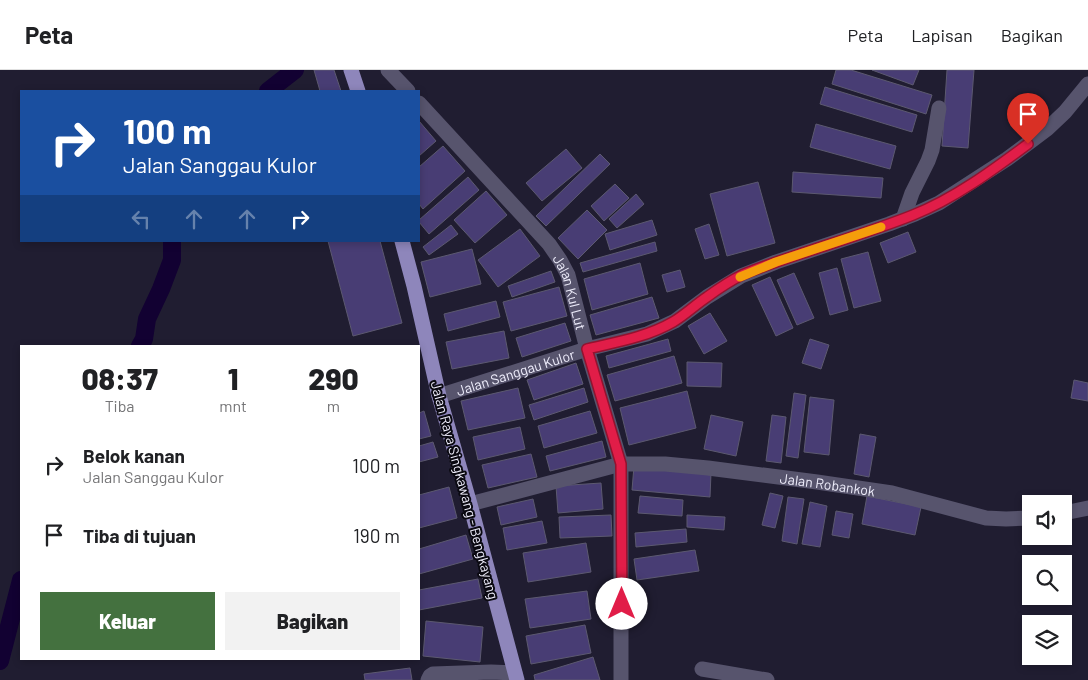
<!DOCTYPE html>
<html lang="id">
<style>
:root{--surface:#fff;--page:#f2f2f2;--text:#202124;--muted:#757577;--line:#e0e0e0;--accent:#44713f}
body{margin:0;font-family:Barlow,sans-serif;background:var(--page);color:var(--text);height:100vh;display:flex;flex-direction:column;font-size:19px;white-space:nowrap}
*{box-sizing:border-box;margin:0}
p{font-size:16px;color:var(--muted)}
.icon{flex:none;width:28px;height:28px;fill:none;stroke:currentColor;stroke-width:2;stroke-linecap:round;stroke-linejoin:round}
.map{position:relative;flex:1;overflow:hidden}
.side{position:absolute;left:20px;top:275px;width:400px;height:315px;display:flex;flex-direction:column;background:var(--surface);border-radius:0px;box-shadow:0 2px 8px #0003}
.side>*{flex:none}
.hud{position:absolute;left:20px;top:20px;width:400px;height:152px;border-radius:0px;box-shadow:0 2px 8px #0003;background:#1a4fa0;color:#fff;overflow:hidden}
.buttons{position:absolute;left:1022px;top:425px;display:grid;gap:10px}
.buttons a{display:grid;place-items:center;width:50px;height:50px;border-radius:0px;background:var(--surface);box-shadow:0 2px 8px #0003;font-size:25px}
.pin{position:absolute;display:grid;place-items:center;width:42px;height:42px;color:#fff;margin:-51px -21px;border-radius:50% 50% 50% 0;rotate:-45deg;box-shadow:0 0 5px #0007}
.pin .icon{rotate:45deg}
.me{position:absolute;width:55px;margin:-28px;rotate:0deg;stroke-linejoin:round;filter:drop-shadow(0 0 4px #0008)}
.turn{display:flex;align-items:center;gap:18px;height:105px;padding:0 20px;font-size:22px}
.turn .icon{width:65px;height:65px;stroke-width:2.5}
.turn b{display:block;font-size:35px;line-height:42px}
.lanes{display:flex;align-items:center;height:48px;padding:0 20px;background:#0003;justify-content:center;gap:25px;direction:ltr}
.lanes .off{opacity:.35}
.eta{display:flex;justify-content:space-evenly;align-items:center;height:85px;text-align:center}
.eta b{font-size:30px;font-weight:800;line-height:35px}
.button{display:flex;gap:10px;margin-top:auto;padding:10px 20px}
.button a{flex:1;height:58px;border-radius:0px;background:var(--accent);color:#fff;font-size:20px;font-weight:800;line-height:58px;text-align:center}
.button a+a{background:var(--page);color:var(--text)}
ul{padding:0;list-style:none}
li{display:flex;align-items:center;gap:15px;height:70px;padding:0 20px}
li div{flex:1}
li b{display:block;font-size:19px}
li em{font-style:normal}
header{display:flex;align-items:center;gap:30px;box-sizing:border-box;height:70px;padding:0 25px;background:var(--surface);border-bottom:1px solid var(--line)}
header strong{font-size:24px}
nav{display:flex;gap:28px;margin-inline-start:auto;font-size:18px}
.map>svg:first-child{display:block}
</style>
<header>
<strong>Peta</strong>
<nav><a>Peta</a><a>Lapisan</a><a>Bagikan</a></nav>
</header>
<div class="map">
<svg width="1088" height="610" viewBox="0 0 1088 610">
<rect width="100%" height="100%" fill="#201d31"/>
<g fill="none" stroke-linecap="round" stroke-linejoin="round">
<g stroke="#120132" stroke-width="18">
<polyline points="268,21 295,0"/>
<polyline points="140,276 144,269 147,249 161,219 172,190 172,171"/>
<polyline points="0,591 21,510"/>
</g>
</g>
<g fill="#483d74" stroke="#5c5970">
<polygon points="314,0 334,0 341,21 320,21"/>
<polygon points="836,0 851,0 932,25 926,44 832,14"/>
<polygon points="872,0 919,0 913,15"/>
<polygon points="947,0 974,0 968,78 942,76"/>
<polygon points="825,17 917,45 912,62 820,34"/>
<polygon points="419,51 436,71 419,86"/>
<polygon points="816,54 896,76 890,99 810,77"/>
<polygon points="443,76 465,101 423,139 419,134 419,97"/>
<polygon points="566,79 582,98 542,131 526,113"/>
<polygon points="600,84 610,94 546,156 536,146"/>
<polygon points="793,102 883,108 881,128 792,122"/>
<polygon points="468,107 479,120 429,164 419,152 419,150"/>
<polygon points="758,112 775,173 727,186 710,124"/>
<polygon points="615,114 629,128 604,151 591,136"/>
<polygon points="486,121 507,145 475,173 454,150"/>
<polygon points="636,124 644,134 617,158 609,149"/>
<polygon points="587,140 607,160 578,189 558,168"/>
<polygon points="652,150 657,165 610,180 605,164"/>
<polygon points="709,154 719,185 705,189 695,159"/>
<polygon points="451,155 458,164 429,185 423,177"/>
<polygon points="520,159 540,186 498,217 478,190"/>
<polygon points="908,162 916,182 888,193 880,173"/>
<polygon points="328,171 380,171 402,253 353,266"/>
<polygon points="655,172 657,181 583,202 580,193"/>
<polygon points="472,179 481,214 430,227 421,192"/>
<polygon points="868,182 881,231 854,238 841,189"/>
<polygon points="640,193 648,224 592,240 584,209"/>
<polygon points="837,198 848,240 830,245 819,203"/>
<polygon points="680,200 685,217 667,222 662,205"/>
<polygon points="551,201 555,212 512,227 508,216"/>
<polygon points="794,203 814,248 797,255 777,210"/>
<polygon points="770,207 793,258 776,266 752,215"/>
<polygon points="559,217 567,246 511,261 503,232"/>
<polygon points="652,227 659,248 596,265 590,245"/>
<polygon points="496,231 500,247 448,261 444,244"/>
<polygon points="710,243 727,271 704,284 688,256"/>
<polygon points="565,253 571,271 522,287 516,268"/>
<polygon points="504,261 509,288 452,299 446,272"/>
<polygon points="668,269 671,281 609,298 606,286"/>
<polygon points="810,269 829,275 821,299 802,293"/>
<polygon points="674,286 682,313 615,331 607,305"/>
<polygon points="687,292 722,293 721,317 687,316"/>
<polygon points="576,293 583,314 534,330 527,310"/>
<polygon points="1074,310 1088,313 1088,331 1071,328"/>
<polygon points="518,318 525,348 468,360 461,331"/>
<polygon points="584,318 588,332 534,350 529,335"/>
<polygon points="687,321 696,358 629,375 620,338"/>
<polygon points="794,323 806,325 798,388 786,386"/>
<polygon points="810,327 834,330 829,385 804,382"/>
<polygon points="424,341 431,366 419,369 419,343"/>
<polygon points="590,341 597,363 544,378 538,356"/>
<polygon points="711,345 743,352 736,386 704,379"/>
<polygon points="772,345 786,347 781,393 766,391"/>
<polygon points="520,357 525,379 478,390 473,367"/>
<polygon points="860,364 876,367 869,407 854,404"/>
<polygon points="602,371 606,387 550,401 546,386"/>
<polygon points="433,372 438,387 419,392 419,376"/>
<polygon points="531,384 537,407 488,418 482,395"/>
<polygon points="634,396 711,403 710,427 632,420"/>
<polygon points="601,413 603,439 558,443 556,416"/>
<polygon points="449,417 457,448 419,458 419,425"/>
<polygon points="770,423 783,426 775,458 762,455"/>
<polygon points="640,426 683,430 682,446 638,443"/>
<polygon points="867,426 921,437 915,465 862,454"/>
<polygon points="788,427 804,429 797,474 782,471"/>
<polygon points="533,429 537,447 501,455 497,437"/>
<polygon points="810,432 827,436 820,477 802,474"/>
<polygon points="836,441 853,444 849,468 832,465"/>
<polygon points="611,445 612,466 560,468 559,447"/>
<polygon points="687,445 725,447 724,460 687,457"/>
<polygon points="542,451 547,473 507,480 503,458"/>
<polygon points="686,459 687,472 636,477 635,463"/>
<polygon points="466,465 473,489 419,504 419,479"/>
<polygon points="586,473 591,502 528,512 523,483"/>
<polygon points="695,480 699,501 637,510 634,489"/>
<polygon points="478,509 482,528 419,540 419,520"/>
<polygon points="587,521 591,549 530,558 525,529"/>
<polygon points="426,551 483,557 480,592 423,586"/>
<polygon points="585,555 591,583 531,594 526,566"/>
<polygon points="593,587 600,610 535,610 534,605"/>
<polygon points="410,598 412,610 365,610 364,604"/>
</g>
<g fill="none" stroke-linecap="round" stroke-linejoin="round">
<g stroke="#57546d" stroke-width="15">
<polyline points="388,0 408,21"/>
<path id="s1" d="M419,33L549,174L560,190L568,205L587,279L621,394V610"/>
<polyline points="903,149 912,123 928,91 932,80 939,38"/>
<path id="s2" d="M439,326L587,279L647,264L675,251L707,227L741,206L776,192L889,154L915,144L939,133L1007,89L1047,59L1065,42L1088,14"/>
<path id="s3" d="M470,434L621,394H665L708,398L817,412L892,423L986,448L1006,449L1031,448"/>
<polyline points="1064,443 1088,438"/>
<polyline points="702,599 767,610"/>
<polyline points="428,610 430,606 433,604 491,602 515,603"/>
</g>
<g stroke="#8e86bb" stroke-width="15">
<polyline points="351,0 358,21"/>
<polyline points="402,171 414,216 439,326 470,434 517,610"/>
</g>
</g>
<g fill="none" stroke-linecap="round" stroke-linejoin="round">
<g stroke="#92132f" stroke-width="12">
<path id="route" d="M622,534L621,394L587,279C617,272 647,267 673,252C685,245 695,235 707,227C718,219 730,211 742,205C763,196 785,189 806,182C842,170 878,159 913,145C954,129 993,100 1028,74"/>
</g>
<use href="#route" stroke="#e11d48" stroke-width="9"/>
<polyline stroke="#f59e0b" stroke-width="9" points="740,207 776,192 881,157"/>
</g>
<g text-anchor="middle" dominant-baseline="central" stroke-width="4" stroke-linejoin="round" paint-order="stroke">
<g font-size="14" fill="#eeedfb" stroke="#0a0911">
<text stroke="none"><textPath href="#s1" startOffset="245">Jalan Kul Lut</textPath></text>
<text stroke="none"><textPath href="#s2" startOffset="80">Jalan Sanggau Kulor</textPath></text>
<text stroke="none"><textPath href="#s3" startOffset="364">Jalan Robankok</textPath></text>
<text transform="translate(465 420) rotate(75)">Jalan Raya Singkawang - Bengkayang</text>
</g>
</g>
</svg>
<div class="buttons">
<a><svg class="icon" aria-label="sound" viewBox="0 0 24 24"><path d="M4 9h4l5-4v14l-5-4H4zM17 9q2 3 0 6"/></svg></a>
<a><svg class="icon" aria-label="search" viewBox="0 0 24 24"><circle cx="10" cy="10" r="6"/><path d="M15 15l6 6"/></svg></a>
<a><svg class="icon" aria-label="layers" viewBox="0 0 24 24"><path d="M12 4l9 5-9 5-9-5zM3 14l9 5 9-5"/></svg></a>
</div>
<div class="pin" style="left:1028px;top:74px;background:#d93025"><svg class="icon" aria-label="arrive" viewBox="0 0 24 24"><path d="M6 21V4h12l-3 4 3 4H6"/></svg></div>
<svg class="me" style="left:622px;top:534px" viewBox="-20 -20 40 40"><circle r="19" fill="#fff"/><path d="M0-13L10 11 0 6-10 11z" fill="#e11d48"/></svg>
<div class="hud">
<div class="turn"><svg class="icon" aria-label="right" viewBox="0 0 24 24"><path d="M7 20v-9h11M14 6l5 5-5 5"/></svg><div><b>100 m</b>Jalan Sanggau Kulor</div></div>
<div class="lanes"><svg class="icon off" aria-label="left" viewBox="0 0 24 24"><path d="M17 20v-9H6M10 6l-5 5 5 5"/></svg><svg class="icon off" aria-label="ahead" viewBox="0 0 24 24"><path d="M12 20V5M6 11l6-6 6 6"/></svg><svg class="icon off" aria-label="ahead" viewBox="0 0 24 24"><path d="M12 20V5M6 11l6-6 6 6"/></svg><svg class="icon" aria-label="right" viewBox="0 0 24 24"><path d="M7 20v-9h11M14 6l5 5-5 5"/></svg></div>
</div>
<section class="side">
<div class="eta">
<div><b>08:37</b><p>Tiba</p></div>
<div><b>1</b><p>mnt</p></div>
<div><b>290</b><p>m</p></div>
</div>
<ul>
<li><svg class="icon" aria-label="right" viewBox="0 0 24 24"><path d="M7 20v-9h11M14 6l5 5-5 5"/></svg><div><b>Belok kanan</b><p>Jalan Sanggau Kulor</p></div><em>100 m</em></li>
<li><svg class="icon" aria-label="arrive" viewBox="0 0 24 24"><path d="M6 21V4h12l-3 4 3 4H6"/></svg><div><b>Tiba di tujuan</b></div><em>190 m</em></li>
</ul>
<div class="button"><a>Keluar</a><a>Bagikan</a></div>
</section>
</div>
